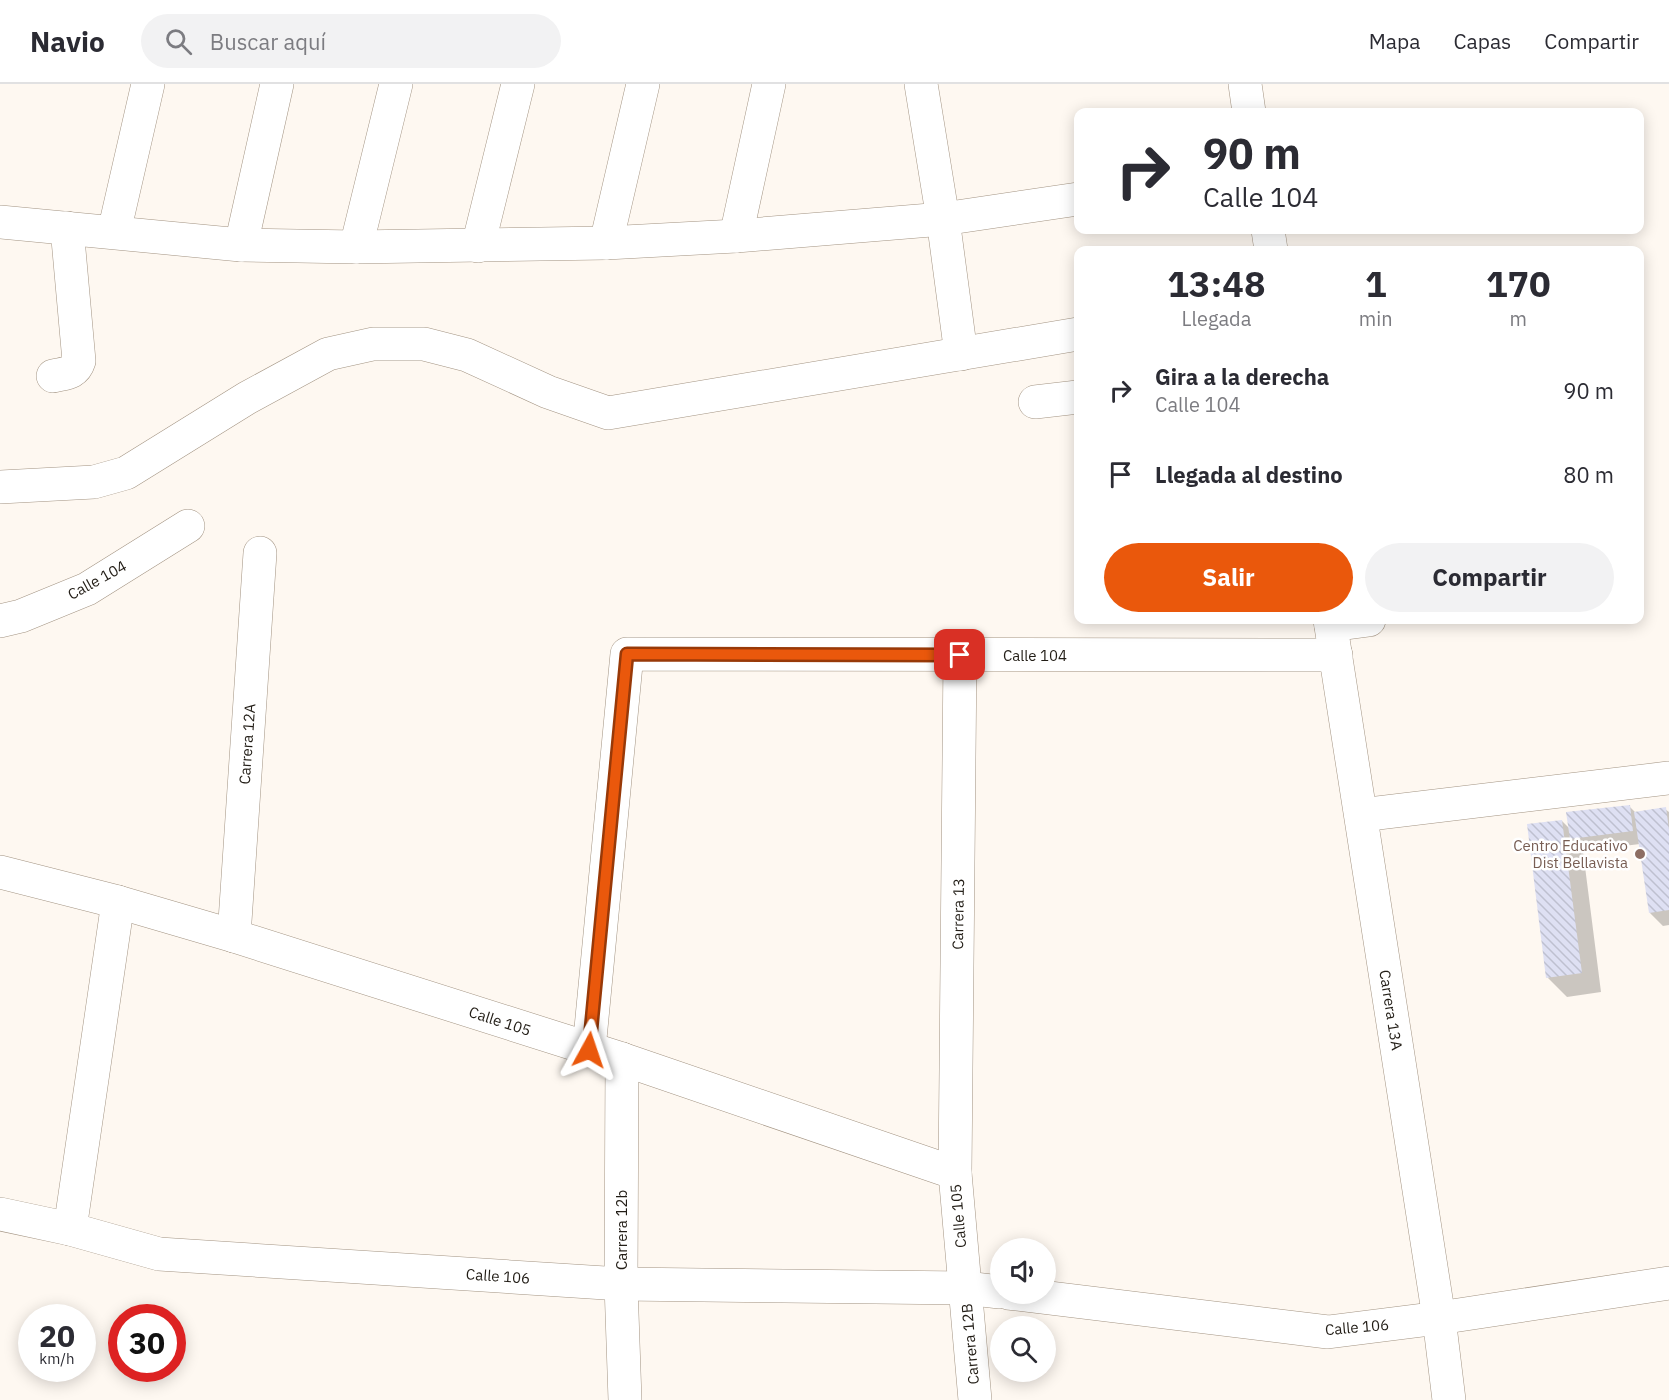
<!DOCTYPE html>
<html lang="es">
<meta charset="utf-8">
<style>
:root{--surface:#fff;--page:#f2f2f3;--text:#2b2b33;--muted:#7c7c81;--line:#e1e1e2;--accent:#ea580c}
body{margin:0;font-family:"IBM Plex Sans",sans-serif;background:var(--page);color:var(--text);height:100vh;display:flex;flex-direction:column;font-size:22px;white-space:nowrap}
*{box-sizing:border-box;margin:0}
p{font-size:20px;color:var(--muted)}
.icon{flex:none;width:33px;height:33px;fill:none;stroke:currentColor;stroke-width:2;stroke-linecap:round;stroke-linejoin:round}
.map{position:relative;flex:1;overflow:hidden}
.sheet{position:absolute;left:1074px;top:162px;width:570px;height:378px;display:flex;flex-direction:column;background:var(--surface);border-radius:12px;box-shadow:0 3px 15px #0003}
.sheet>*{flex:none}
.top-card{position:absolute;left:1074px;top:24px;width:570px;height:126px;border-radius:12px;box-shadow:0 3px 15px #0003;background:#fff;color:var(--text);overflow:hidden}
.fabs{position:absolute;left:990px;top:1154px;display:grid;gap:12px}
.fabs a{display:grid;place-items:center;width:66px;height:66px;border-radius:50%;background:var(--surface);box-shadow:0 3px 15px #0003;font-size:30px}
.speed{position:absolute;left:18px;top:1220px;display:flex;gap:12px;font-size:30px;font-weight:700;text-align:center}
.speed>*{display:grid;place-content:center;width:78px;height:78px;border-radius:50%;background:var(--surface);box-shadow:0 3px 15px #0003;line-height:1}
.speed small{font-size:15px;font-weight:400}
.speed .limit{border:9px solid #d22;background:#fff;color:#111}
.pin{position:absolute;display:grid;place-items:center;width:51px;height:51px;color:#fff;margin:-26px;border-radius:12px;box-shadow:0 3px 9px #0006}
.me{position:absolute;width:66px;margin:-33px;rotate:5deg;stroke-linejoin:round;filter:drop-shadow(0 0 4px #0008)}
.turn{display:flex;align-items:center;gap:21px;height:126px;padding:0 30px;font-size:27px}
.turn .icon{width:78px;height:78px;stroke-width:2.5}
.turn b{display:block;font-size:42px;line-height:51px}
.eta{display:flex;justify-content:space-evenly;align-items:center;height:102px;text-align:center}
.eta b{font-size:36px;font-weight:800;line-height:42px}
.primary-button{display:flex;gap:12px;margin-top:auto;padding:12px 30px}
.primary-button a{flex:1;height:69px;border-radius:36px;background:var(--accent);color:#fff;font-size:24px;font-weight:800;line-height:69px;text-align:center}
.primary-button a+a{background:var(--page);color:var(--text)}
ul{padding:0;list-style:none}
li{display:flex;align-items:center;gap:18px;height:84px;padding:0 30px}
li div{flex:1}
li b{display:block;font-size:22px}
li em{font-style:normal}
header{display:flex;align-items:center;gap:36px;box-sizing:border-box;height:84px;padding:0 30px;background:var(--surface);border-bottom:2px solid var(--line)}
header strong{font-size:28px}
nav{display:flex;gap:33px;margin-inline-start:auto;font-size:21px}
.search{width:420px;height:54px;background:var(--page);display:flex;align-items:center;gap:15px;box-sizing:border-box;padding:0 21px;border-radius:33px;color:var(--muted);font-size:22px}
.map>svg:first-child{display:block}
</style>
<header>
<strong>Navio</strong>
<div class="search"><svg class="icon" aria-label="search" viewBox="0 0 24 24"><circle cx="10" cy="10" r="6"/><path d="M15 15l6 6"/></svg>Buscar aquí</div>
<nav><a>Mapa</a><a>Capas</a><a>Compartir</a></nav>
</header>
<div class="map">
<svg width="1669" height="1316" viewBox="0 0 1669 1316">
<defs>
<pattern id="building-back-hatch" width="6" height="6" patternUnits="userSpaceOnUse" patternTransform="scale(1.5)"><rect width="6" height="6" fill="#dee0f3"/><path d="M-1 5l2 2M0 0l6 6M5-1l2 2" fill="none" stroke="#bec0d0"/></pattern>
</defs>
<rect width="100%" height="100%" fill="#fef8f1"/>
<polygon fill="#0003" points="1629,722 1636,729 1665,725 1669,728 1669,841 1663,842 1650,829 1640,760 1583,767 1601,908 1567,913 1547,893 1562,737 1570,745"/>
<g fill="url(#building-back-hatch)">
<polygon points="1630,721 1633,747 1570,755 1566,728"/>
<polygon points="1666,723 1669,746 1669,826 1649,829 1634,728"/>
<polygon points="1562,736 1582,889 1546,894 1527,740"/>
</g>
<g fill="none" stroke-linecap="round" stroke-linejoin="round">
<g stroke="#a39483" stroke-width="34">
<g id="minor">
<polyline points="921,0 943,135 961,270"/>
<polyline points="1245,0 1249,28"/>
<polyline points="0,138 241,161 356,163 606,159 736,152 943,135 1078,115"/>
<polyline points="1268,146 1271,166"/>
<polyline points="114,148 148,0"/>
<polyline points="736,152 769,0"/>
<polyline points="606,159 643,0"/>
<polyline points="241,161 277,0"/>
<polyline points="478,162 518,0"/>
<polyline points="356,163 396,0"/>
<path d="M53,292C65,289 75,290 79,277L67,144"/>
<polyline points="1035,318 1078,313"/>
<polyline points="0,403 94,398 126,389 247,314 328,270 373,260 424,260 467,271 548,308 608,329 1078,250"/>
<polyline points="1330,536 1439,1234 1449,1316"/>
<polyline points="0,537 21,532 87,505 188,442"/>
<polyline points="1331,541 1369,536"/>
<polyline points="960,571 955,1089 975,1316"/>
<polyline points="1361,731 1669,694"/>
<polyline points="0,788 118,818 234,852 622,975 955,1089"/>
<polyline points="234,852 260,469"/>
<polyline points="589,965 627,570 1336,571"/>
<polyline points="622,975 621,1200 625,1316"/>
<polyline points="0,1130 70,1145 159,1170 621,1200 965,1204 1000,1208"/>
<polyline points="70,1145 118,818"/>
<polyline points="1008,1209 1328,1248 1439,1234 1669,1199"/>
</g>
</g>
<use href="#minor" stroke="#fff" stroke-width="33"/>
</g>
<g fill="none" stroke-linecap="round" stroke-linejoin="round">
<g stroke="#983908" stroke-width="15">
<polyline id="route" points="589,966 627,570 960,571"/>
</g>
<use href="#route" stroke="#ea580c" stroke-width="10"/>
</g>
<circle fill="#8d6e63" stroke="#fff" stroke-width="2" cx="1640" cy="770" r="6"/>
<g text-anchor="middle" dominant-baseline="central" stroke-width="5" stroke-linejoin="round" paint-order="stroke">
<g font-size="15" fill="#221d16" stroke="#fff">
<text transform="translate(97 496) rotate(-29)">Calle 104</text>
<text x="1035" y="571">Calle 104</text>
<text transform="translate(247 660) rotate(-86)">Carrera 12A</text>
<text transform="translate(958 830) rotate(-89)">Carrera 13</text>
<text transform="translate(1391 926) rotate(81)">Carrera 13A</text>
<text transform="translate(500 937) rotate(18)">Calle 105</text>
<text transform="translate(958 1132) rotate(-95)">Calle 105</text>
<text transform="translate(621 1146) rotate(-90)">Carrera 12b</text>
<text transform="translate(498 1192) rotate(4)">Calle 106</text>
<text transform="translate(1357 1243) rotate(-5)">Calle 106</text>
<text transform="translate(970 1260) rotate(-95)">Carrera 12B</text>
</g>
<g font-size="15" fill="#785e54" stroke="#fff" text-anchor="end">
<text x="1628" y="761">Centro Educativo<tspan x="1628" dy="17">Dist Bellavista</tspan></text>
</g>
</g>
</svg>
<div class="fabs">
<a><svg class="icon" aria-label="sound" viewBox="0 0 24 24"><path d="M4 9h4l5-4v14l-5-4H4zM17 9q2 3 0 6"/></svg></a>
<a><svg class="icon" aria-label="search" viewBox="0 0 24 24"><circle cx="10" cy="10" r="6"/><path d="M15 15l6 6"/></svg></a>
</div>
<div class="speed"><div>20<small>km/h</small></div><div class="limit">30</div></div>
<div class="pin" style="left:960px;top:571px;background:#d93025"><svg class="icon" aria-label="arrive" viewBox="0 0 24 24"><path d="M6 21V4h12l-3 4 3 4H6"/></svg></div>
<svg class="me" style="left:589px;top:966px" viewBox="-20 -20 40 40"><path d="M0-17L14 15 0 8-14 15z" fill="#ea580c" stroke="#fff" stroke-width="4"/></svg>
<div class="top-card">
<div class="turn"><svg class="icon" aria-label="right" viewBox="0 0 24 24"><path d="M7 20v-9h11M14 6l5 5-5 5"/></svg><div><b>90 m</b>Calle 104</div></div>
</div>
<section class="sheet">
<div class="eta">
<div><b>13:48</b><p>Llegada</p></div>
<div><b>1</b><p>min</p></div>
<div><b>170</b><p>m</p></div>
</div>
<ul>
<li><svg class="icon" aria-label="right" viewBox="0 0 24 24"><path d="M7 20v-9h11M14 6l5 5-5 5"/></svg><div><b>Gira a la derecha</b><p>Calle 104</p></div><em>90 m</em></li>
<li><svg class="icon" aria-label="arrive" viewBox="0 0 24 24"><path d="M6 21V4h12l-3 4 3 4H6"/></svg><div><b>Llegada al destino</b></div><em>80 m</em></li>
</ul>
<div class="primary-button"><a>Salir</a><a>Compartir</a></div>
</section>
</div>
